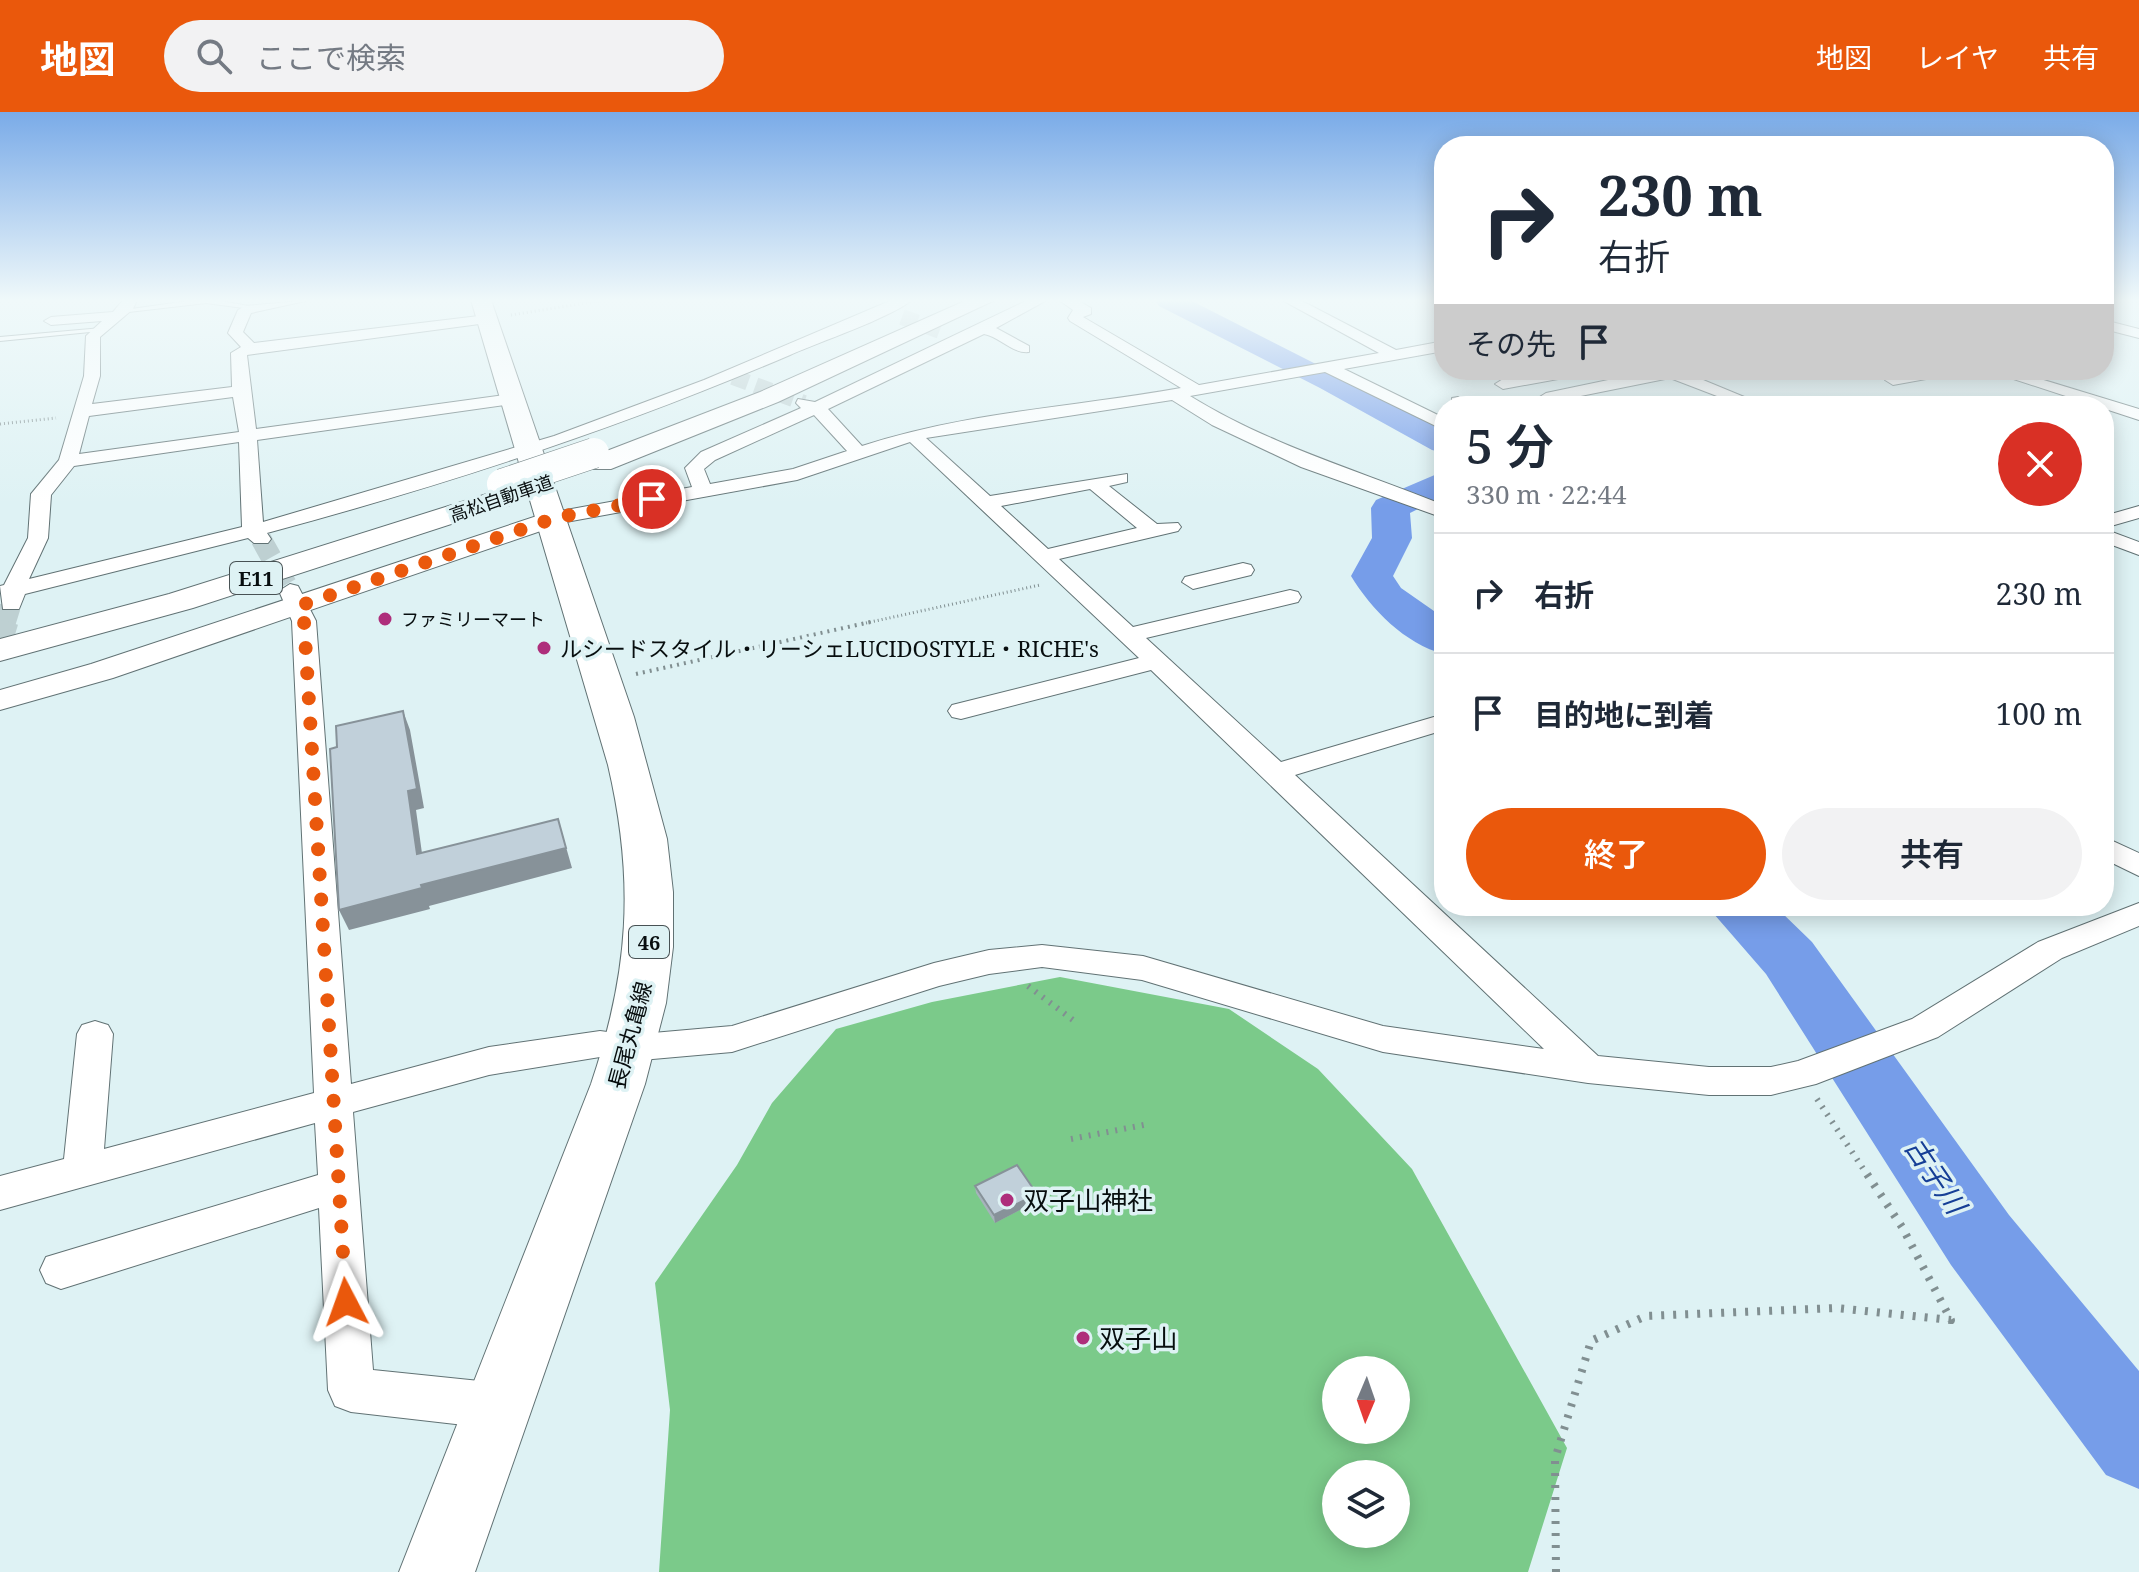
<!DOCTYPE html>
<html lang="ja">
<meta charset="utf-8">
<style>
:root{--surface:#fff;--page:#f2f2f3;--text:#1f2937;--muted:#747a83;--line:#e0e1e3;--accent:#ea580c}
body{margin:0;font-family:"Noto Serif","Noto Sans JP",serif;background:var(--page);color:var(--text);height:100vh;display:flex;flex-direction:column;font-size:30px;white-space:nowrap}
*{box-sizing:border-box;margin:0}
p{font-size:26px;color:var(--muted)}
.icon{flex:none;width:44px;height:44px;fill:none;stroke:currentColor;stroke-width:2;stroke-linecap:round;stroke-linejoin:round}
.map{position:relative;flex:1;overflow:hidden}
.panel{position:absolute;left:1434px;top:284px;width:680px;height:520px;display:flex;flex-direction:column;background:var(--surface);border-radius:32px;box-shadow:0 4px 20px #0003}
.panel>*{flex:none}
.hud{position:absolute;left:1434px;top:24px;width:680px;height:244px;border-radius:32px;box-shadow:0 4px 20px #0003;background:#fff;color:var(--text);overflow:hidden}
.needle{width:52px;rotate:182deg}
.controls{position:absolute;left:1322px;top:1244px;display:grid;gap:16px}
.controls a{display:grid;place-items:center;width:88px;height:88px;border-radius:50%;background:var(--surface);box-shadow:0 4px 20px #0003;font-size:40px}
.pin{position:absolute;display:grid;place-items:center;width:68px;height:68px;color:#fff;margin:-34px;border:4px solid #fff;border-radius:50%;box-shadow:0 2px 8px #0007}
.me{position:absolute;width:88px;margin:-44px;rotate:356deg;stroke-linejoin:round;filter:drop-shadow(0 0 6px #0008)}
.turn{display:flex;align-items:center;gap:28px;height:168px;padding:0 32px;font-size:36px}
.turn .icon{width:104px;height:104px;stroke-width:2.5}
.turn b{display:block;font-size:56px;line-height:68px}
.then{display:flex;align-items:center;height:76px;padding:0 32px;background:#0003;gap:16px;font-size:30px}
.round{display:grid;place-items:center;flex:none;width:84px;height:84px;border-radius:42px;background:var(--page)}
.head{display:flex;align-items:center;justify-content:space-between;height:136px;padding:0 32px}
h1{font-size:48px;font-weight:600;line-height:60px}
.cta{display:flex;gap:16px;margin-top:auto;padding:16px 32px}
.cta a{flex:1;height:92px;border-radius:48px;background:var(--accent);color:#fff;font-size:32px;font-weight:600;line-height:92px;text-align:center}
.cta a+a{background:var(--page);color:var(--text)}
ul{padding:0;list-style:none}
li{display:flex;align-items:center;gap:24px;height:120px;padding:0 32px;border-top:2px solid var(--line)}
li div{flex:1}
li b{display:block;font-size:30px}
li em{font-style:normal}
header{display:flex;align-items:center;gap:48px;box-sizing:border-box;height:112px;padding:0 40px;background:var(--accent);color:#fff}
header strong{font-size:38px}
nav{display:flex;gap:44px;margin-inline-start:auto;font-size:28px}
.search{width:560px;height:72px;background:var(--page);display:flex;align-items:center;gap:20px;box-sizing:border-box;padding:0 28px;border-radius:44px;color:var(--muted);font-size:30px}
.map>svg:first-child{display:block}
</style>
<header>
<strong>地図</strong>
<div class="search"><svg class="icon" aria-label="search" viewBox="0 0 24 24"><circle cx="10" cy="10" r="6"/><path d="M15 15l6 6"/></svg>ここで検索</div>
<nav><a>地図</a><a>レイヤ</a><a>共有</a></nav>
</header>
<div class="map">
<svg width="2139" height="1460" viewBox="0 0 2139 1460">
<rect width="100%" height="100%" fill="#def2f4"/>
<path fill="#7bca8a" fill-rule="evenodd" d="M1060,865L1229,897L1318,957L1412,1057L1567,1336L1528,1460H659L670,1298L655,1171L737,1053L772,991L836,917L932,890ZM1336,1258H1396V1318H1336ZM1336,1362H1396V1422H1336Z"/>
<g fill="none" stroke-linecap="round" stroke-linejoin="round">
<g fill="#769de9" fill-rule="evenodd">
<polygon points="1155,188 1190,188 1444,317 1444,341 1432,338 1320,276 1159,194"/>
<path d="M1444,359V384L1410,401L1412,426L1393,464L1401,476L1444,506V542C1405,532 1371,497 1351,464L1372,426L1371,396L1376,388Z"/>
<polygon points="1707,794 1775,794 1812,830 2009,1103 2139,1259 2139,1377 2106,1363 1951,1153 1766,862"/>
</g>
<g stroke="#bed0d2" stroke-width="16" stroke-dasharray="16 8" stroke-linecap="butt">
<polyline points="902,205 940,219"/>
<polyline points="733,265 804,291"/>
</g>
<g stroke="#bed0d2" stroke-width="21" stroke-dasharray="21 10" stroke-linecap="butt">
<polyline points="261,427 290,479"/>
<polyline points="5,511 10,495"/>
</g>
<polyline stroke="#bed0d2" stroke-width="27" stroke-dasharray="27 13" stroke-linecap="butt" points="0,526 5,509"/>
<g stroke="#617274" stroke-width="2">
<g id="service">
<polygon points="195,188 216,188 254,195 251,197 206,191 120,201 117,199"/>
<polygon points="102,216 100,219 0,229 0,225"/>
</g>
</g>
<g stroke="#617274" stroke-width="2">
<g id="minor">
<path d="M123,188H137L133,197L100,225V264L92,292L232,275L231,241L241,235L228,221L238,198L245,194L310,188L251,201L243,220L254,231L487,203L494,207L487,211L247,243L256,317L512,282L520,287L512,292L257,328L263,410L554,324L704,268L892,188H912C890,206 819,230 790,243C620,316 446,373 267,421L271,427L268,431H254L248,426L25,482L19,497H3L0,474L4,473L28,426L31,382L59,348L84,264L86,224L102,209L51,213L44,209L51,205L113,200ZM233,285L239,320L79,342L89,304ZM239,330L242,415L29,467L48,426L51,383L74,354Z"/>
<path d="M1028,188H1047L996,216L1029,234V240C1013,242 1000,225 984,222L828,297L862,334C965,300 1075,295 1181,276L1070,209L1068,206L1073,198L1059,188H1077L1091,196V202L1083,205L1199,273L1379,241L1282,188H1300L1396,238L1444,229V239L1344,257L1444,306V318L1325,260L1190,284C1268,332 1351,356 1436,390L1444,387V403L1438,404L1301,355L1212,313L1172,288L926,326L990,384L1127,362V370L1109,374L1157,412L1178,411L1181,415L1178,419L1059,447L1133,515L1290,478L1298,480L1301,485L1298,490L1146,526L1281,650L1444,602V618L1295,663L1598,944L1709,955H1771L1798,949L1912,907L2038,830L2139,791V814L2062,846L1938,925L1816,972L1771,983H1709L1588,971L1383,940L1142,868L1042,855L989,862L939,874L732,940L630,949L600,945L489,963L353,1000L373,1258L499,1271L516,1278L522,1294L516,1310L499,1317L351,1300L335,1294L328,1278L319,1096L61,1177L46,1171L40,1158L46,1145L318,1063L315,1011L0,1098V1064L64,1047L77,922L82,913L95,909L108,913L113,922L104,1037L314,981L292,509L279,479L290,472L298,474L316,509L351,972L489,935L600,919L630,923L732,914L934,851L989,838L1042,833L1143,844L1383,914L1544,937L1151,558L961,607L952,605L948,599L952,593L1139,546L910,330L797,368L555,412L545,406L555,400L692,375L685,356L701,340L801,296L796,291L798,287L815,290ZM814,303L847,339L793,357L710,372L704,357L715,348ZM1090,377L1137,416L1048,437L1001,394Z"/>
<polygon points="2104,208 2139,217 2139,226 2104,217"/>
<polygon points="1554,258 1588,258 1580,263 1503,277 1495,272 1503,267"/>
<polygon points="1656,258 1679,258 1766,294 1743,294 1670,266 1546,291 1538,286 1546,281"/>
<polygon points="1922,258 1956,258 1948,263 1893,273 1885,268"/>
<polygon points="1986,258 2011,258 2139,297 2139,308"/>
<polygon points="1458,285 1474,294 1452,294 1452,286"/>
<polygon points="2139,394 2139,406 2104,416 2104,404"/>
<polygon points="2104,417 2139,430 2139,443 2104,430"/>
<polygon points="1243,451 1251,453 1254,458 1251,463 1193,477 1182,470 1185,465"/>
<polygon points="2104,725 2139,741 2139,764 2104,747"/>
</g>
</g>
<g stroke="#617274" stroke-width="2">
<polygon id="tertiary" points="555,398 568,406 564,411 113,566 0,598 0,578 91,552"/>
</g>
<g stroke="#617274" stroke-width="2">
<path id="primary" d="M471,188H491L634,605L667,727L673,780V835L666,891L645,972L475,1460H399L591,972C629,860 635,769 608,653Z"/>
</g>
<g stroke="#617274" stroke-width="2">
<g id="motorway">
<polygon points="967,188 995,188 778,290 611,357 591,357 587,351 591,345 760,280"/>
<polygon points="509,375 519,378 523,384 519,390 193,496 0,549 0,527 169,482"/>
</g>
</g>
<g stroke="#818f91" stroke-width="3" stroke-dasharray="1 3" stroke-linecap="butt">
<polyline points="511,203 604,188"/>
<polyline points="0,312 56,306"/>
<polyline points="866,511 1040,473"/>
</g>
<polyline stroke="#818f91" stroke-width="4" stroke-dasharray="2 5" stroke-linecap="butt" points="636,562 875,509"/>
<g stroke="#818f91" stroke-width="6" stroke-dasharray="2 7" stroke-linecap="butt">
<polyline points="1028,874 1073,908"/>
<polyline points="1817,987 1864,1058"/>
<polyline points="1071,1027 1149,1012"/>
</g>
<polyline stroke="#818f91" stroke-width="8" stroke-dasharray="3 9" stroke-linecap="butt" points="1556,1460 1555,1347 1591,1229 1646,1204 1836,1196 1951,1208 1902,1115 1863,1056"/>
<use href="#service" fill="#fff" fill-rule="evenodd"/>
<use href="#minor" fill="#fff" fill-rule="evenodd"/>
<use href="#tertiary" fill="#fff" fill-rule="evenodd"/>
<use href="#primary" fill="#fff" fill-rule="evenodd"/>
<use href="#motorway" fill="#fff" fill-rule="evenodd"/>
<g stroke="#617274" stroke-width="31" stroke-linecap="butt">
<polyline id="motorway-bridge" points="502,372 594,341"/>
</g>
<use href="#motorway-bridge" stroke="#fff" stroke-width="30"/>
</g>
<polygon fill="#a6b3bb" points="975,1074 1037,1089 995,1111 976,1081"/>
<g fill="#879299">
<polygon points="403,599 410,618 424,696 416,698 425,763 417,742 408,679"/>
<polygon points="558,707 572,756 429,794 430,797 349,818 339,798 421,773"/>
<polygon points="1037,1082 1037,1089 995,1111 994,1103"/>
</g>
<g fill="#c1d0da" stroke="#879299" stroke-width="2">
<polygon points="403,599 417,677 408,679 417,742 558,707 566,736 421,773 422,776 339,798 330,637 337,635 336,614"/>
<polygon points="1017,1053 1037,1082 994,1103 975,1074"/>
</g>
<linearGradient id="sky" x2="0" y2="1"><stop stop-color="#7aabe8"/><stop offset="0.48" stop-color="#f0f9fa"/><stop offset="1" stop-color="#f0f9fa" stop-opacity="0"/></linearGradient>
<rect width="2139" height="393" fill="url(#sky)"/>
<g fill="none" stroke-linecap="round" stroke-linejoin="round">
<polyline stroke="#ea580c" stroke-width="14" stroke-dasharray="0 25.2" points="346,1190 304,509 299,494 555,406 652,387"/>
</g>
<g fill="#ae2e7b" stroke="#def2f4" stroke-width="3">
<circle cx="385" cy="507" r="8"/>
<circle cx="544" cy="536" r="8"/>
<circle cx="1007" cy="1088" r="8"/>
<circle cx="1083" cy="1226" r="8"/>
</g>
<g text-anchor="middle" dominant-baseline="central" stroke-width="7" stroke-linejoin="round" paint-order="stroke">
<g font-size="18" fill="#080e0f" stroke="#def2f4">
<text transform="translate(501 386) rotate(-19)">高松自動車道</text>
</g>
<g font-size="18" fill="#080e0f" stroke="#def2f4" text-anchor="start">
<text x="401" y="507">ファミリーマート</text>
</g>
<g fill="#def2f4" stroke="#485254" stroke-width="2">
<rect x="230" y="450" width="52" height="32" rx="6"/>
<rect x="629" y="814" width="40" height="32" rx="6"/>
</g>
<g font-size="20" font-weight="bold" fill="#080e0f">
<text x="256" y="466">E11</text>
<text x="649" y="830">46</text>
</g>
<g font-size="22" fill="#080e0f" stroke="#def2f4" text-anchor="start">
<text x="560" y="536">ルシードスタイル・リーシェLUCIDOSTYLE・RICHE's</text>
</g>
<g font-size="22" fill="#080e0f" stroke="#def2f4">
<text transform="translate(629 923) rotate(-75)">長尾丸亀線</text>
</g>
<g font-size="26" fill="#080e0f" stroke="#def2f4" text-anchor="start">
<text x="1023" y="1088">双子山神社</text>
<text x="1099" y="1226">双子山</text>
</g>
<g font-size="28" font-style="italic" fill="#163f96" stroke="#def2f4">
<text transform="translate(1936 1063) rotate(56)">古子川</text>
</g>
</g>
</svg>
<div class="controls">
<a><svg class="needle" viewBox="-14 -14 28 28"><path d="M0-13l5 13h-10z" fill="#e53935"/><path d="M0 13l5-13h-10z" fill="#747a83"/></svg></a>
<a><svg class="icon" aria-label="layers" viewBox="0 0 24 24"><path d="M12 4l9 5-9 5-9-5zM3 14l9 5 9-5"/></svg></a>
</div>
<div class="pin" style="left:652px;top:387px;background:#d93025"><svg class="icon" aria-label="arrive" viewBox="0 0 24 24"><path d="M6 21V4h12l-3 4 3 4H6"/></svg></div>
<svg class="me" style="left:346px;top:1190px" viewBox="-20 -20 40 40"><path d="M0-17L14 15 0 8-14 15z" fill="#ea580c" stroke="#fff" stroke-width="4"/></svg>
<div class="hud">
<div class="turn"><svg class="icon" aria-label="right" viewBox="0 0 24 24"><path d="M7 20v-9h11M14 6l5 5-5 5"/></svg><div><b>230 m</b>右折</div></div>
<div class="then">その先<svg class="icon" aria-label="arrive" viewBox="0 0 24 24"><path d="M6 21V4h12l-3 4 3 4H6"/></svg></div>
</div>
<section class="panel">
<div class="head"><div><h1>5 分</h1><p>330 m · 22:44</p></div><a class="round" style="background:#d93025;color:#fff"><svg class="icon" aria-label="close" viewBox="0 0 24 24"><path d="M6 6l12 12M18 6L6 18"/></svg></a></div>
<ul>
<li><svg class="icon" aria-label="right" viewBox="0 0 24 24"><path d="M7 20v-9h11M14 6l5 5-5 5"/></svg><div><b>右折</b></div><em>230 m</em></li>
<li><svg class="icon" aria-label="arrive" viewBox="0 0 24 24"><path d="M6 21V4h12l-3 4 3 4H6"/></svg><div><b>目的地に到着</b></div><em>100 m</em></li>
</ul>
<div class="cta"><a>終了</a><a>共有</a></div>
</section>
</div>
